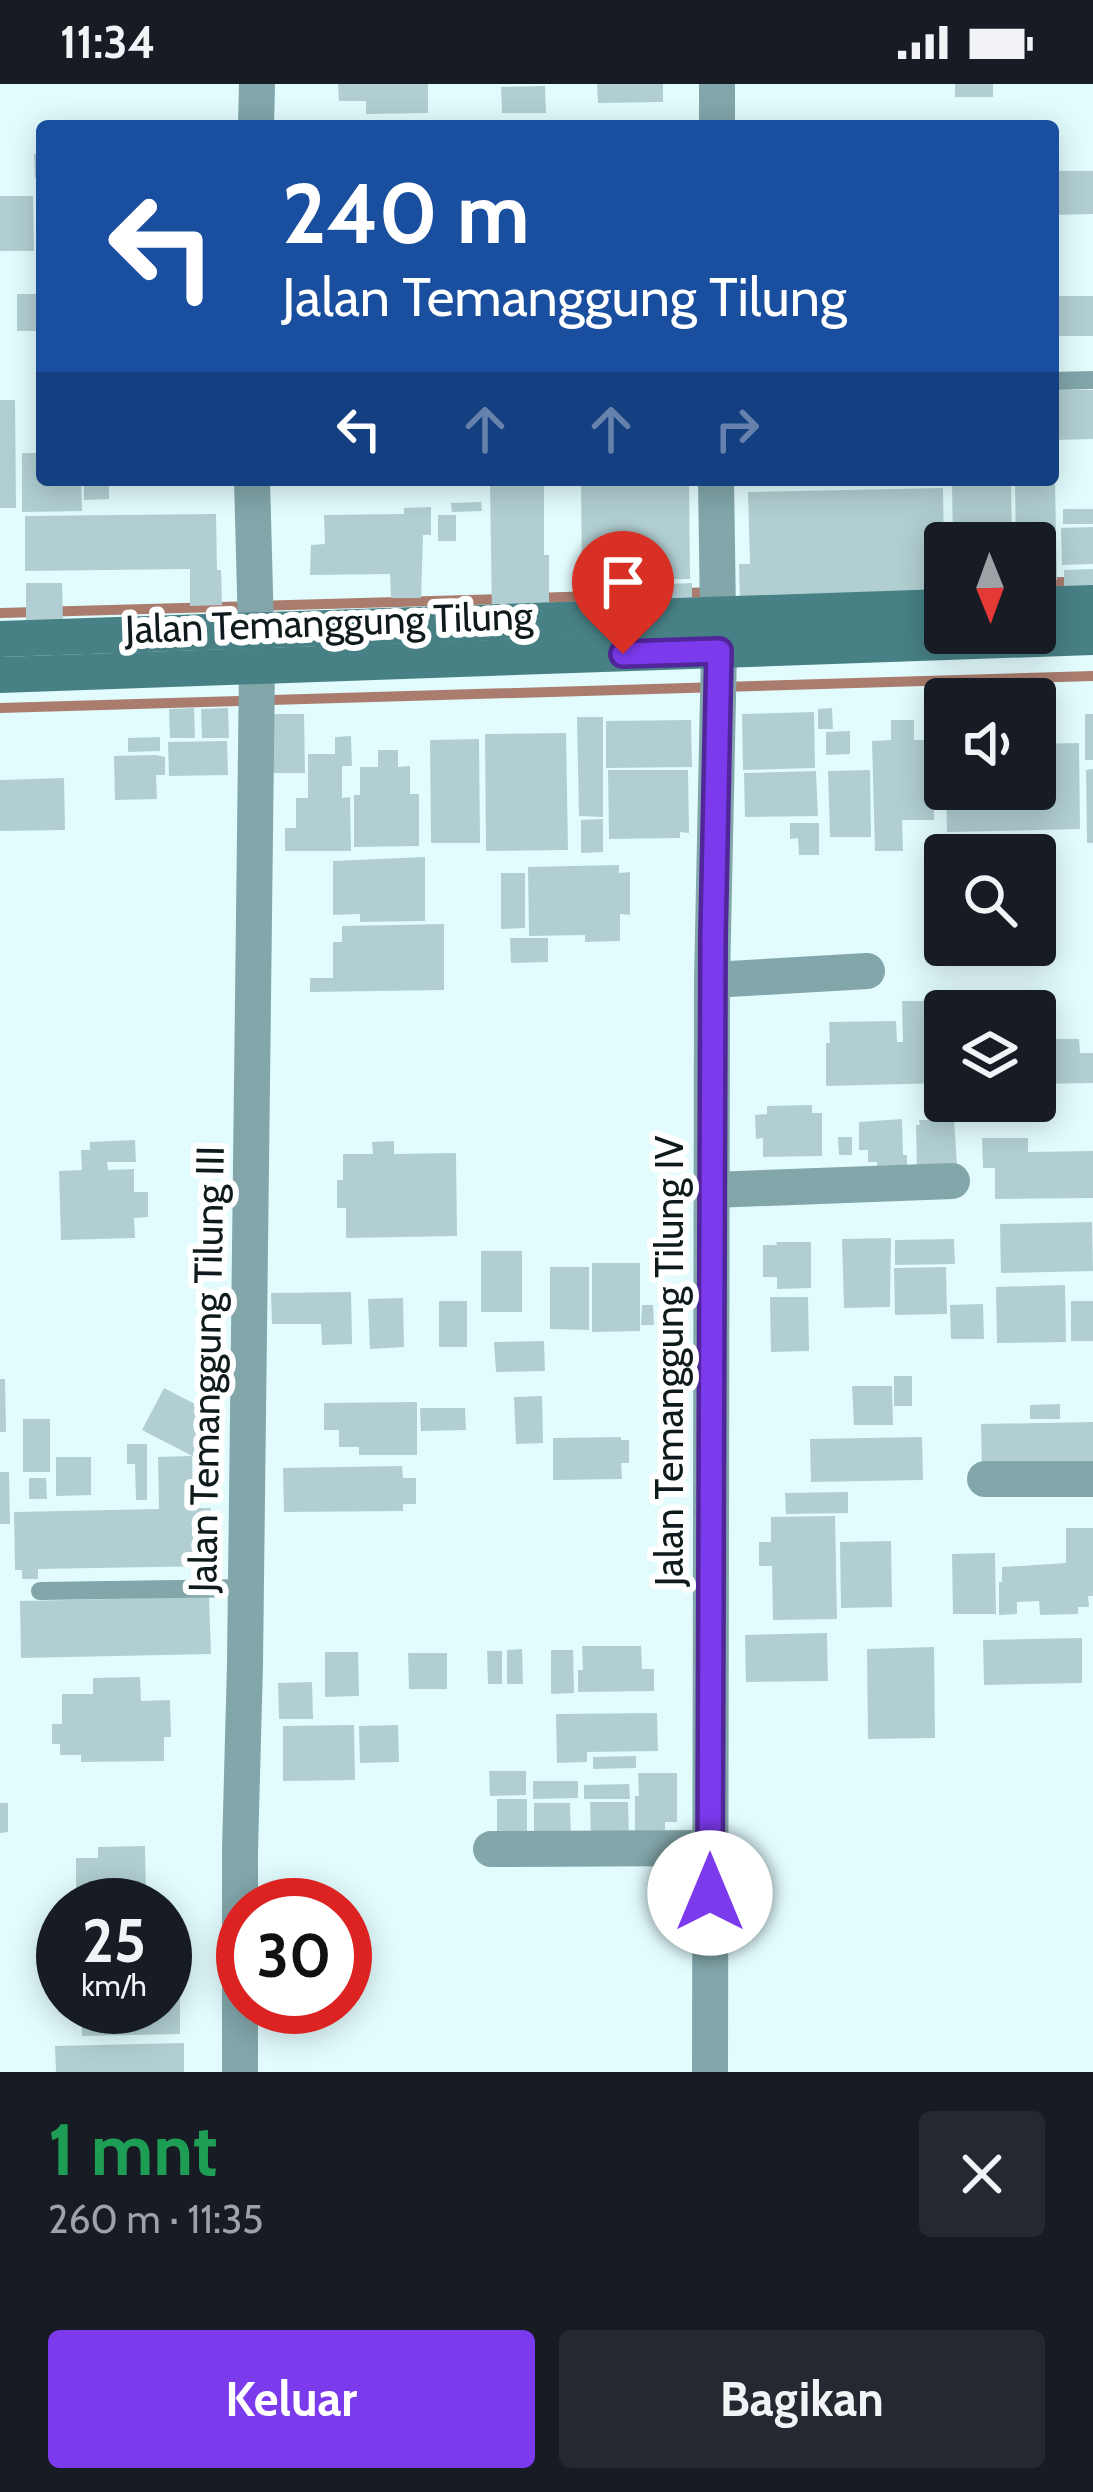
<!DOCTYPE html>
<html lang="id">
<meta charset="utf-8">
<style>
:root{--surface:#171b24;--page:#242831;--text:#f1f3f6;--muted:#9ea1a6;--accent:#7c3aed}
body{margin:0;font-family:Cabin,sans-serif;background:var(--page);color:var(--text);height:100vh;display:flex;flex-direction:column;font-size:45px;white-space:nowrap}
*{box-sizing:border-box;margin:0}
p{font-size:39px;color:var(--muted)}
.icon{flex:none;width:66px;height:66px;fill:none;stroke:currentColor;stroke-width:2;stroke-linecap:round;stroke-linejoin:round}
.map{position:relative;height:1988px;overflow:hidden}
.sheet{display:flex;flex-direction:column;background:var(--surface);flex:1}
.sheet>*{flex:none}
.banner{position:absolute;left:36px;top:36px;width:1023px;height:366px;border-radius:12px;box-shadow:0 6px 30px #0003;background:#1a4fa0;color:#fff;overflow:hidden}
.needle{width:78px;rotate:179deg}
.buttons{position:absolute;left:924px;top:438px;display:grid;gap:24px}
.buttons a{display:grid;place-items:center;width:132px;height:132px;border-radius:12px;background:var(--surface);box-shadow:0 6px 30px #0003;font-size:60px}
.speed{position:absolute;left:36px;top:1794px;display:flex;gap:24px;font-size:60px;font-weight:700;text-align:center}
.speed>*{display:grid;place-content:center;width:156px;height:156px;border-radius:50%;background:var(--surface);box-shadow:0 6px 30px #0003;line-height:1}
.speed small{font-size:30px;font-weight:400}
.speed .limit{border:18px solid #d22;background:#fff;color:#111}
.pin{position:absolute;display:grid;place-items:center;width:102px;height:102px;color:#fff;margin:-123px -51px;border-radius:50% 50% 50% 0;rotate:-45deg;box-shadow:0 0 12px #0007}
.pin .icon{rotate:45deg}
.me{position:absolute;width:132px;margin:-66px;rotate:0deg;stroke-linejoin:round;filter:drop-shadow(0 0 9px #0008)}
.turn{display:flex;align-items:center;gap:42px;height:252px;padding:0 48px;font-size:54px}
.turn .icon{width:156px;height:156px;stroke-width:2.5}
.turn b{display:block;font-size:84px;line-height:102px}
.lanes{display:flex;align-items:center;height:114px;padding:0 48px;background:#0003;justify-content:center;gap:60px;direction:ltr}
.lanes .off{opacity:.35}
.round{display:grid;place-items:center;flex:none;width:126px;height:126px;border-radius:12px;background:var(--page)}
.overview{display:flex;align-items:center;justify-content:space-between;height:204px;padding:0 48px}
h1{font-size:72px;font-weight:700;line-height:90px;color:#1e9e55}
.button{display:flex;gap:24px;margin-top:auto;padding:24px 48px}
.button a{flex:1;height:138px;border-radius:12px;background:var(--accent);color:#fff;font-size:48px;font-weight:700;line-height:138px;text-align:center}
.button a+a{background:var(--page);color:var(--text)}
.status{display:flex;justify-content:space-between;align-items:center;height:84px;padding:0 60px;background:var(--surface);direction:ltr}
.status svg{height:33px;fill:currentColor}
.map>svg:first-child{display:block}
</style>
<div class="status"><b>11:34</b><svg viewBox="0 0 49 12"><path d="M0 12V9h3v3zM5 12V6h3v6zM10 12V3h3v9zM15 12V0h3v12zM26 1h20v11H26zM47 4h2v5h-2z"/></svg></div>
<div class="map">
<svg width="1093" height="1988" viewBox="0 0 1093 1988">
<rect width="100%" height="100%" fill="#e2fcfe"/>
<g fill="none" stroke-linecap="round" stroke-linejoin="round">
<g stroke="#a97c6e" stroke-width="10">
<polyline points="1035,499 1093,497"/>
<polyline points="534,514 714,508"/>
<polyline points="0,529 504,515"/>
<polyline points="0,624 1093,592"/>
</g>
</g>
<g fill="#b1cfd2">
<polygon points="338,0 428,0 428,29 366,30 366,17 339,17"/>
<polygon points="597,0 663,0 663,18 598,19"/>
<rect x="955" y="0" width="38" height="13"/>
<polygon points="545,2 546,29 502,29 501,3"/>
<polygon points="34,70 42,70 42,94 35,94"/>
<polygon points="1053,87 1093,87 1093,130 1053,131"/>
<polygon points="0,112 33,112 34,167 0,167"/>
<rect x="17" y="210" width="25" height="37"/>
<rect x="1053" y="212" width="40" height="40"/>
<polygon points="1053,306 1093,306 1093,355 1053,356"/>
<polygon points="0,316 15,316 16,424 0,424"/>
<polygon points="22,369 42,369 42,396 81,396 82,427 22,428"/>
<polygon points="84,396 109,396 109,415 84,416"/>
<polygon points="581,396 689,396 690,495 582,496"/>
<polygon points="746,396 821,396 821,400 747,401"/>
<polygon points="1011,397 1012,459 953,459 952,398"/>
<polygon points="490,399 544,399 544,471 549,471 549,533 492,533"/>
<polygon points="1055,399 1057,496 1035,496 1035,459 1016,459 1015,400"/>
<polygon points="943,404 944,475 939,475 940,516 740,520 739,480 750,480 748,408"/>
<polygon points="481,418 482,427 452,428 451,419"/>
<polygon points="431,423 431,451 423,451 421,514 391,514 390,490 310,491 311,461 325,460 324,431 404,430 404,424"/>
<rect x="1063" y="425" width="30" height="15"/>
<polygon points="216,430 217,486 221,486 222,521 190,522 190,485 25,487 25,432"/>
<rect x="438" y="431" width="18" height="26"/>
<polygon points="1093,443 1093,480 1062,481 1061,444"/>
<polygon points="1093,485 1093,502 1064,502 1064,486"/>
<polygon points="26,499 62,499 63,538 26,539"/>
<polygon points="692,499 692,518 666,518 666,500"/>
<polygon points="194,624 195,654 170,654 169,625"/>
<polygon points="228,624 229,654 202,654 201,625"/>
<polygon points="832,624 833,645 818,645 818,625"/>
<polygon points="814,628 815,684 743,686 742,630"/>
<rect x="938" y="628" width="7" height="28"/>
<polygon points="271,630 304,630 305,689 271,689"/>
<rect x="1085" y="630" width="8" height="46"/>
<polygon points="577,633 603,633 603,733 579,732"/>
<polygon points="691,636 692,683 606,684 606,637"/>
<polygon points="891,636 914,636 914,656 932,656 934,736 902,736 903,767 875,767 872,657 891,656"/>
<polygon points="850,647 850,670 826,671 826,648"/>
<polygon points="566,649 568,766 486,767 485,650"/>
<polygon points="351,652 352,682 342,682 342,714 350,713 351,767 285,767 285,744 296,744 296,714 308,714 308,670 335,670 335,653"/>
<polygon points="160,653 160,667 128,668 128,654"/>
<polygon points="479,655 480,759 431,759 430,656"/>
<polygon points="227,657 228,691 169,692 168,658"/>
<polygon points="1079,659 1080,745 947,748 946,705 1035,705 1035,660"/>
<polygon points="378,666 398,666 398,683 410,682 410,710 419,710 419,762 354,763 354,711 360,711 360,683 378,683"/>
<polygon points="155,671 165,673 165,691 156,691 157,715 115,716 114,672"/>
<polygon points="1093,685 1093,759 1087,759 1086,686"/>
<polygon points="608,686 688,686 689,749 680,748 680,754 609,755"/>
<polygon points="870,686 871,753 830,753 828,687"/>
<polygon points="816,687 818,732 745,733 744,689"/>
<polygon points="64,694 65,746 0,747 0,696"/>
<polygon points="603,735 603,768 581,769 581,736"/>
<polygon points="790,739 819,739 819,771 799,771 798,754 790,755"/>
<polygon points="986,750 986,764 949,765 949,751"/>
<polygon points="425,773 425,837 360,838 360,830 333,831 333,777"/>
<polygon points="619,781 619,789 630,788 630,831 620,830 620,857 585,858 585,851 529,852 528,783"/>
<polygon points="501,789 525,789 525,844 501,845"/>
<polygon points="444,840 444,906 310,908 310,894 333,894 333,858 342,858 342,842"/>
<polygon points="510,854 548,854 548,878 511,879"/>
<polygon points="902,917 949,917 949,927 945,927 945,999 826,1002 826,959 830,959 829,938 896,937 897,958 903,958"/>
<polygon points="1035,955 1079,955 1080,969 1093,969 1093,999 1035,1000"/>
<polygon points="812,1021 812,1029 822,1029 822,1072 763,1073 763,1054 756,1055 755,1031 767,1030 767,1022"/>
<polygon points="902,1035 903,1071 907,1071 907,1090 877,1083 877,1078 868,1078 868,1066 859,1066 859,1038"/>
<polygon points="954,1035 957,1081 917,1091 916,1041 920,1041 919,1036"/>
<polygon points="838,1053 852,1053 852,1071 839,1071"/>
<polygon points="982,1054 1028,1054 1028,1068 1093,1067 1093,1114 995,1115 995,1084 983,1084"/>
<polygon points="135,1056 136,1078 107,1078 108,1086 134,1085 134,1108 148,1108 148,1133 134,1134 135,1154 61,1156 59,1087 82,1086 81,1066 90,1066 90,1058"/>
<polygon points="394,1057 394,1070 456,1069 457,1152 346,1154 346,1124 337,1124 337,1096 343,1096 343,1070 373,1070 372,1058"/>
<polygon points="1092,1138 1093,1187 1001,1189 1000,1140"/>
<polygon points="891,1154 890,1223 844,1224 842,1155"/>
<polygon points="954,1155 955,1180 895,1181 895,1156"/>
<polygon points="776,1158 811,1158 811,1204 777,1205 777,1193 763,1193 763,1161 777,1161"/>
<rect x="481" y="1167" width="41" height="61"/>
<polygon points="592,1179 640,1179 640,1247 592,1248"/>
<polygon points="550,1183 589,1183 589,1246 550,1245"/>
<polygon points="946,1183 947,1230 895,1231 894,1184"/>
<polygon points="1065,1201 1066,1258 997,1259 996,1203"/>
<polygon points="351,1208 352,1260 322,1261 321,1240 272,1240 271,1209"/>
<polygon points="770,1213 808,1213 809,1267 771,1268"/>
<polygon points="403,1214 404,1263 370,1265 368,1215"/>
<rect x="439" y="1217" width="28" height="46"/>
<rect x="1071" y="1217" width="22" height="40"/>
<polygon points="983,1220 984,1255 951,1255 950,1221"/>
<polygon points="642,1221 653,1221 654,1241 641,1241"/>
<polygon points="544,1257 545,1287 496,1288 494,1258"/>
<rect x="894" y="1292" width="18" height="30"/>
<polygon points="0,1295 5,1295 6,1348 0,1348"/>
<polygon points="852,1302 892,1302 893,1341 854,1341"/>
<polygon points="164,1304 222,1334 200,1376 142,1346"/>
<polygon points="542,1312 543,1359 516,1360 514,1313"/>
<polygon points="417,1318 417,1371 359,1371 359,1363 339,1363 339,1346 324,1346 324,1319"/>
<polygon points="1060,1320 1060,1335 1030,1335 1030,1321"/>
<polygon points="420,1324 465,1324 466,1346 421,1347"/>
<rect x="23" y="1335" width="27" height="53"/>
<polygon points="1093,1338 1093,1386 982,1388 981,1340"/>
<polygon points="621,1353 621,1356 629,1356 629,1379 621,1379 622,1395 553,1396 553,1354"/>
<polygon points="922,1353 923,1396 811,1398 810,1355"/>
<polygon points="127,1360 147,1360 147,1416 136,1416 135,1380 127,1380"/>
<polygon points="192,1372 193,1424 211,1424 212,1482 38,1485 38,1495 22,1495 22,1486 15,1486 14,1428 159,1425 158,1373"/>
<polygon points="56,1373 91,1373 91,1411 56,1412"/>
<polygon points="402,1382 403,1394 416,1394 416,1420 403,1420 403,1427 284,1428 283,1384"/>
<polygon points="0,1388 9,1388 10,1440 0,1440"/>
<polygon points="29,1394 46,1394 47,1415 29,1415"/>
<polygon points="848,1408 848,1429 786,1430 785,1409"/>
<polygon points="835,1432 837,1535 773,1536 772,1482 759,1482 759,1458 771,1458 771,1433"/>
<polygon points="1066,1444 1093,1444 1093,1512 1088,1512 1089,1523 1078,1523 1078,1530 1040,1531 1039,1517 1017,1518 1017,1530 999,1531 999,1498 1002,1498 1002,1483 1066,1479"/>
<polygon points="891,1457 892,1523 841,1524 840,1458"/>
<polygon points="995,1469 996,1530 953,1530 952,1470"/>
<polygon points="209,1513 211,1570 21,1574 20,1517"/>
<polygon points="827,1549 828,1597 746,1598 745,1551"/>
<polygon points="1082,1554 1082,1599 984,1601 983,1556"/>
<polygon points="582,1562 641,1562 642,1585 654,1585 654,1607 578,1608 578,1586 583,1586"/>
<polygon points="934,1563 935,1654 868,1655 867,1565"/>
<polygon points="522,1565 523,1600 507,1600 507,1566"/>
<polygon points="551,1566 573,1566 574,1609 551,1610"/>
<polygon points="487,1567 502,1567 502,1600 488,1600"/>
<polygon points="325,1568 358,1568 359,1612 325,1613"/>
<polygon points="408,1569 447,1569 447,1605 409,1605"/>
<polygon points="140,1593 141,1617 170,1616 171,1653 164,1653 164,1677 81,1678 81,1671 60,1671 60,1660 52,1660 52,1640 62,1640 62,1610 93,1610 93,1594"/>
<polygon points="312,1598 313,1635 279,1635 278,1599"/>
<polygon points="657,1629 658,1667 587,1668 587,1678 557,1679 556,1630"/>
<polygon points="354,1641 355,1696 283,1697 283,1642"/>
<polygon points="398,1641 399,1678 360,1679 359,1642"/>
<polygon points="636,1672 636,1684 593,1685 593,1673"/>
<polygon points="489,1687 526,1687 526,1711 490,1712"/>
<polygon points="638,1689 677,1689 677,1738 665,1738 665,1754 635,1755 635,1712 639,1712"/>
<polygon points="533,1697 578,1697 578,1714 533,1715"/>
<polygon points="629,1700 630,1715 584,1715 584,1701"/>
<polygon points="497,1715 527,1715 527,1756 497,1757"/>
<polygon points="590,1718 628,1718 629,1755 591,1756"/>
<polygon points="0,1719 8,1719 8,1748 0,1749"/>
<polygon points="534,1719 570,1719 571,1757 534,1758"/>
<polygon points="145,1762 146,1808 76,1806 76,1774 98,1774 98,1763"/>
<polygon points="42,1840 63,1840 63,1898 43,1898"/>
<polygon points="165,1844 171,1844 172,1875 165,1876"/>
<polygon points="180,1914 180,1950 82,1952 81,1923 165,1923 165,1915"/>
<polygon points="184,1959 184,1988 56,1988 55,1962"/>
</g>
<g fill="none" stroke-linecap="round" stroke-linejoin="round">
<g stroke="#82a6aa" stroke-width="18">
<polyline points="1053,297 1093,296"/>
<polyline points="40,1507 246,1504"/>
</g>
<g stroke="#82a6aa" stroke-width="36">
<polyline points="256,42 257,0"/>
<polyline points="717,42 717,0"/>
<polyline points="716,396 718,531"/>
<polyline points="712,896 867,887"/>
<polyline points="712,1106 952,1097"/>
<polyline points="985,1395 1093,1395"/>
<polyline points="491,1765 710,1764"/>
<polyline points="240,1988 240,1766 245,1580 257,583 252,396"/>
<polyline points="710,1988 712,896 719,567"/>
</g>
<g stroke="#478085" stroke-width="36">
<polyline points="1035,521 1093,519"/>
<polyline points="0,555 945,523"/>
<polyline points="0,591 1093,553"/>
</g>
</g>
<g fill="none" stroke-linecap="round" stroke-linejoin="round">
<g stroke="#51269a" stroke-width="30">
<polyline id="route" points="623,570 719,567 713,852 710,1809"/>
</g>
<use href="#route" stroke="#7c3aed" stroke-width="21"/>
</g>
<g text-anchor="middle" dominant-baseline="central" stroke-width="12" stroke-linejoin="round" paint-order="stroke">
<g font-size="39" fill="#0e1a1b" stroke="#fff">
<text transform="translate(329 538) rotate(-2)">Jalan Temanggung Tilung</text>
<text transform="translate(669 1277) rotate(-90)">Jalan Temanggung Tilung IV</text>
<text transform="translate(206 1285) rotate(-89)">Jalan Temanggung Tilung III</text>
</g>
</g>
</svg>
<div class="buttons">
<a><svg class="needle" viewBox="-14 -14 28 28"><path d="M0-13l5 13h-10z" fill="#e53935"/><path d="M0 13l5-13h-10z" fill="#9ea1a6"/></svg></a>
<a><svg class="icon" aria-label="sound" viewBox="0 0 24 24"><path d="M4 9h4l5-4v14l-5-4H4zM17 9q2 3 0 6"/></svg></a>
<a><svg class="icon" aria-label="search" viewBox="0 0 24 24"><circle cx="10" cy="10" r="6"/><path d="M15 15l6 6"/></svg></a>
<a><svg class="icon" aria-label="layers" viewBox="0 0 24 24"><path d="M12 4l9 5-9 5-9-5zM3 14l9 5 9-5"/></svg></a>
</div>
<div class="speed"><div>25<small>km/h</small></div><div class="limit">30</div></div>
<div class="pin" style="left:623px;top:570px;background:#d93025"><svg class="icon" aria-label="arrive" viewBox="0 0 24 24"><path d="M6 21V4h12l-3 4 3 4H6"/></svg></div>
<svg class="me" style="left:710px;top:1809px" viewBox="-20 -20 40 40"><circle r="19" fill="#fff"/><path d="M0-13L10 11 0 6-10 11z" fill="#7c3aed"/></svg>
<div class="banner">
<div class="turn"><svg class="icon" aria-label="left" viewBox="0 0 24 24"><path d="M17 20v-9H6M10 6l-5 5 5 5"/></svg><div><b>240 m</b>Jalan Temanggung Tilung</div></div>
<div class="lanes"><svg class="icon" aria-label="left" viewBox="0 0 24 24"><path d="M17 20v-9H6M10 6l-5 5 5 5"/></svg><svg class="icon off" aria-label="ahead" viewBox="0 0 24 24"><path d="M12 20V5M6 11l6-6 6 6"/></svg><svg class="icon off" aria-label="ahead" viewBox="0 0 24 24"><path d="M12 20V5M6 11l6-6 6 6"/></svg><svg class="icon off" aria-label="right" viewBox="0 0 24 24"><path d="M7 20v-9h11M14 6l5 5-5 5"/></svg></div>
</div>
</div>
<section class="sheet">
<div class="overview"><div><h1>1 mnt</h1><p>260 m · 11:35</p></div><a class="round"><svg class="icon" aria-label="close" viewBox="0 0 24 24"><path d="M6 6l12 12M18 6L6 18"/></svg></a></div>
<div class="button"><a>Keluar</a><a>Bagikan</a></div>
</section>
